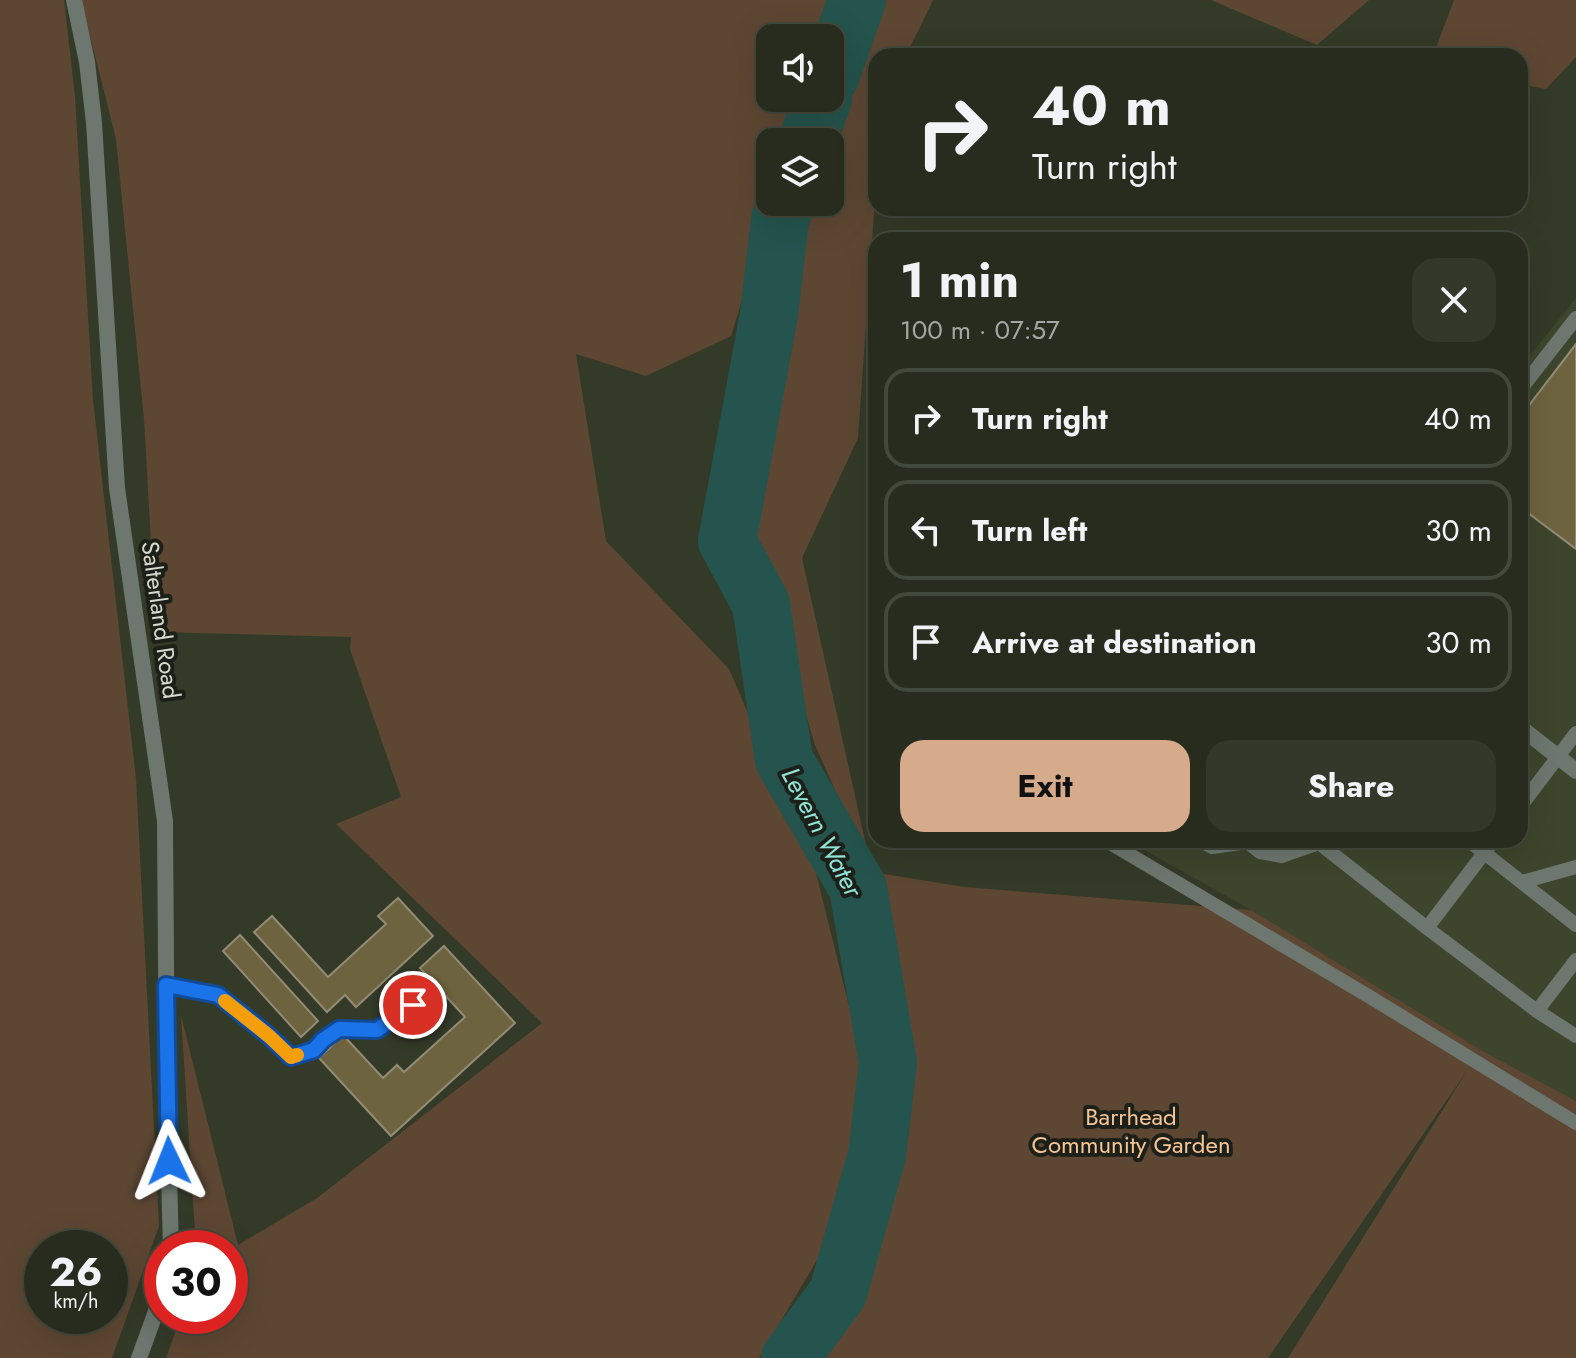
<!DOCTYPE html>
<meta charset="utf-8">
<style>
:root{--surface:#272c1e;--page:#33382b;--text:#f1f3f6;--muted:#a4a7a4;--line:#43483c;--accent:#d6ab8b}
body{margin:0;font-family:Jost,sans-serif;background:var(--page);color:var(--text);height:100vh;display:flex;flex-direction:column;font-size:30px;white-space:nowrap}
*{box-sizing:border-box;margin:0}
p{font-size:26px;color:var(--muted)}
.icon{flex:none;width:44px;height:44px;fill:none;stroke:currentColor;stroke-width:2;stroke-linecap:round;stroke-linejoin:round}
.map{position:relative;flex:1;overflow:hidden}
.panel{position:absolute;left:868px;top:232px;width:660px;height:616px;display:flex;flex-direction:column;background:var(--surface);border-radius:24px;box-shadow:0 8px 32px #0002,0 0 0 2px var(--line)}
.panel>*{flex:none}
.hud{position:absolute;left:868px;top:48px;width:660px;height:168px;border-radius:24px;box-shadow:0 8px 32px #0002,0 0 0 2px var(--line);background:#272c1e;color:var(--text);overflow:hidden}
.controls{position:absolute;left:756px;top:24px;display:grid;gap:16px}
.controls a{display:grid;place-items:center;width:88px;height:88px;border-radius:16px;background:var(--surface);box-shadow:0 8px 32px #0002,0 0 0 2px var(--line);font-size:40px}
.speed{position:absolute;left:24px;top:1230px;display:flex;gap:16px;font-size:40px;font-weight:700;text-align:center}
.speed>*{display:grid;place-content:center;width:104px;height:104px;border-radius:50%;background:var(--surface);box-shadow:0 8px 32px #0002,0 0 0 2px var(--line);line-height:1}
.speed small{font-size:20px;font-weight:400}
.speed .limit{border:12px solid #d22;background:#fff;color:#111}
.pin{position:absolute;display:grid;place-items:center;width:68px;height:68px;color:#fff;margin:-34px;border:4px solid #fff;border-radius:50%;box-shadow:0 2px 8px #0007}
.me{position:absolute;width:88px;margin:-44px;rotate:358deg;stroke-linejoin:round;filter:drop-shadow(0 0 6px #0008)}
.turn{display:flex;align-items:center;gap:28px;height:168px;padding:0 32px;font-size:36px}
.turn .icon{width:104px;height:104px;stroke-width:2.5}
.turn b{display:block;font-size:56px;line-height:68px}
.round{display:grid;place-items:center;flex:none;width:84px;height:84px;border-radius:24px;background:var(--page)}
.headline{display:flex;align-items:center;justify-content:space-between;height:136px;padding:0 32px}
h1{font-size:48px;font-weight:700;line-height:60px}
.cta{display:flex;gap:16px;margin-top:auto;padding:16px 32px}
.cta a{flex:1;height:92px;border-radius:24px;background:var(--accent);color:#111;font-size:32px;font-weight:700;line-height:92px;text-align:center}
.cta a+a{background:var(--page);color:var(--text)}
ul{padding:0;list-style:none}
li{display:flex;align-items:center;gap:24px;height:100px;margin:0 16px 12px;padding:0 16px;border:4px solid var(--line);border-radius:24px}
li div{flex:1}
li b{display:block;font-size:30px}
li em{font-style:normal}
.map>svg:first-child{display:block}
</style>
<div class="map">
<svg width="1576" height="1358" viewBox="0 0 1576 1358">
<rect width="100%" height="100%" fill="#343a28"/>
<polygon fill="#3d452c" points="1576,298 1576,1101 1481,1050 1251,910 1127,840 1520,840 1520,368"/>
<g fill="#5d4733" fill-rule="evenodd">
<path d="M0,0H64L75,97L93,400L136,779L159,1226L112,1358H0ZM42,1248H110V1316H42Z"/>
<polygon points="81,0 840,0 824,38 770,38 770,98 805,98 791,142 770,142 770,202 772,202 731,336 646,376 576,354 606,541 729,669 815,869 855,1030 865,1105 823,1250 759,1358 166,1358 181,1316 230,1316 230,1248 196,1248 181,1015 238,1245 317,1198 542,1023 336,824 401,797 350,649 351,637 156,632 144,419 116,139"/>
<polygon points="885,0 933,0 906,56 876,56 876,185 858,438 802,558 872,872 964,887 1251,910 1481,1050 1576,1101 1576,1358 1288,1358 1467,1071 1268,1358 800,1358 881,1217 911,1058 872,873 815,745 754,542 797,247 812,202 830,202 830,146 860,57"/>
<polygon points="1211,0 1369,0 1317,45"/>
<polygon points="1454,0 1576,0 1576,57 1546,89 1520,84 1520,56 1433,56"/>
</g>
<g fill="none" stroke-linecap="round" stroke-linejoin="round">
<g stroke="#24544d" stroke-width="58">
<polyline points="830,77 857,0"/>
<polyline points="807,142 823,98"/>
<polyline points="786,202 780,220 769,314 727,541 761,604 784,760 858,888 888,1063 877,1155 838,1293 790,1358"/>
</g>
</g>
<g fill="#6e633f" stroke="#928c76" stroke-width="2">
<polygon points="1576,344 1576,549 1520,507 1520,417"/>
<polygon points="398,898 433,936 356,1007 345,995 327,1012 254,932 272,916 328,977 386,924 378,916"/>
<polygon points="240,935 318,1021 301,1037 223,951"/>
<polygon points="444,946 515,1023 391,1136 319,1058 343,1035 383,1078 397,1065 404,1072 465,1017 420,968"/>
</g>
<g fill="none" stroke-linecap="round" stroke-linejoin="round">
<g stroke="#6d766f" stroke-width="14">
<polyline points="1520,390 1576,318"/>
<polyline points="1520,807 1576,733"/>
<polyline points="1105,840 1370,997 1576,1123"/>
<polyline points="1199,840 1212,847 1248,842"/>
<polyline points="1245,840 1260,852 1282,856 1319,843"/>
<polyline points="1321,840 1319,843 1427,928 1494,840"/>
<polyline points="1468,840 1576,925"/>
<polyline points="1522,882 1576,867"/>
<polyline points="1427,928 1537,1011 1576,960"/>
<polyline points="166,985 218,995 269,1036 291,1057 314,1050 323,1040 339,1029 377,1030 413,1005"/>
<polyline points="1537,1011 1576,1036"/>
</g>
<g stroke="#6d766f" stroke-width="16">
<polyline points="74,0 87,62 94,123 117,488 165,821 167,1104 171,1248"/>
<polyline points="1520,727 1576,771"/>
<polyline points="139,1358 162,1295"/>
</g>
</g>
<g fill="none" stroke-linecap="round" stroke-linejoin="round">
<g stroke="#114b97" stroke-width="20">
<polyline id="route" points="169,1161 166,985 218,995 269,1036 291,1057 314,1050 323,1040 339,1029 377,1030 413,1005"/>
</g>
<use href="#route" stroke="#1a73e8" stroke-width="14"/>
<polyline stroke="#f59e0b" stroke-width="14" points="225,1001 269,1036 291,1057 297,1055"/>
</g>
<g text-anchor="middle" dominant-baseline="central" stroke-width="8" stroke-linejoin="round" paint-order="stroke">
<g font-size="24" fill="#d6dace" stroke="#1d2018">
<text transform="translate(161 620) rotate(82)">Salterland Road</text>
</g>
<g font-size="24" fill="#f6c495" stroke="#1d2018">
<text x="1131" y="1116">Barrhead<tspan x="1131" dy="28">Community Garden</tspan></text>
</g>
<g font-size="26" font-style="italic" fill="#90e4d6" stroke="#1d2018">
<text transform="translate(822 832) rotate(62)">Levern Water</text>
</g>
</g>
</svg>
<div class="controls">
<a><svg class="icon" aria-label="sound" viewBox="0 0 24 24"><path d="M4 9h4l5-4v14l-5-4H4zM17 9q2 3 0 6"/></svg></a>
<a><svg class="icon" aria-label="layers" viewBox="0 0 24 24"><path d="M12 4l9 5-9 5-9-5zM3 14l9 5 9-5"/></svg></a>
</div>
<div class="speed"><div>26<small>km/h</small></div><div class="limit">30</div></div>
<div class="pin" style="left:413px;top:1005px;background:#d93025"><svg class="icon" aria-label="arrive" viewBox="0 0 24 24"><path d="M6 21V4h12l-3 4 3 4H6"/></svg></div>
<svg class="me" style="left:169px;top:1161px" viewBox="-20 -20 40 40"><path d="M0-17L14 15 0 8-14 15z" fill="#1a73e8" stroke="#fff" stroke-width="4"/></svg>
<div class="hud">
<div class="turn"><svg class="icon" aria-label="right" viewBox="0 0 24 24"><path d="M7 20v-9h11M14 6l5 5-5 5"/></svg><div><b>40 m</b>Turn right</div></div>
</div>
<section class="panel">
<div class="headline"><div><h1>1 min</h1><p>100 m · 07:57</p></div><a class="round"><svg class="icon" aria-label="close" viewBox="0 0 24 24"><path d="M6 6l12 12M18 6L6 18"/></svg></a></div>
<ul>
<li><svg class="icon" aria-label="right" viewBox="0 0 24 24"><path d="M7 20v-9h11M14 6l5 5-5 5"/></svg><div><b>Turn right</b></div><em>40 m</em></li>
<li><svg class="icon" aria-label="left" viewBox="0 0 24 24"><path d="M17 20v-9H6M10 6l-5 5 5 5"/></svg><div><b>Turn left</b></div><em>30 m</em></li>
<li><svg class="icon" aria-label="arrive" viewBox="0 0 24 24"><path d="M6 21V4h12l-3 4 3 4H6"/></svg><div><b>Arrive at destination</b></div><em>30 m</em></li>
</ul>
<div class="cta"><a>Exit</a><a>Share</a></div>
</section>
</div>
